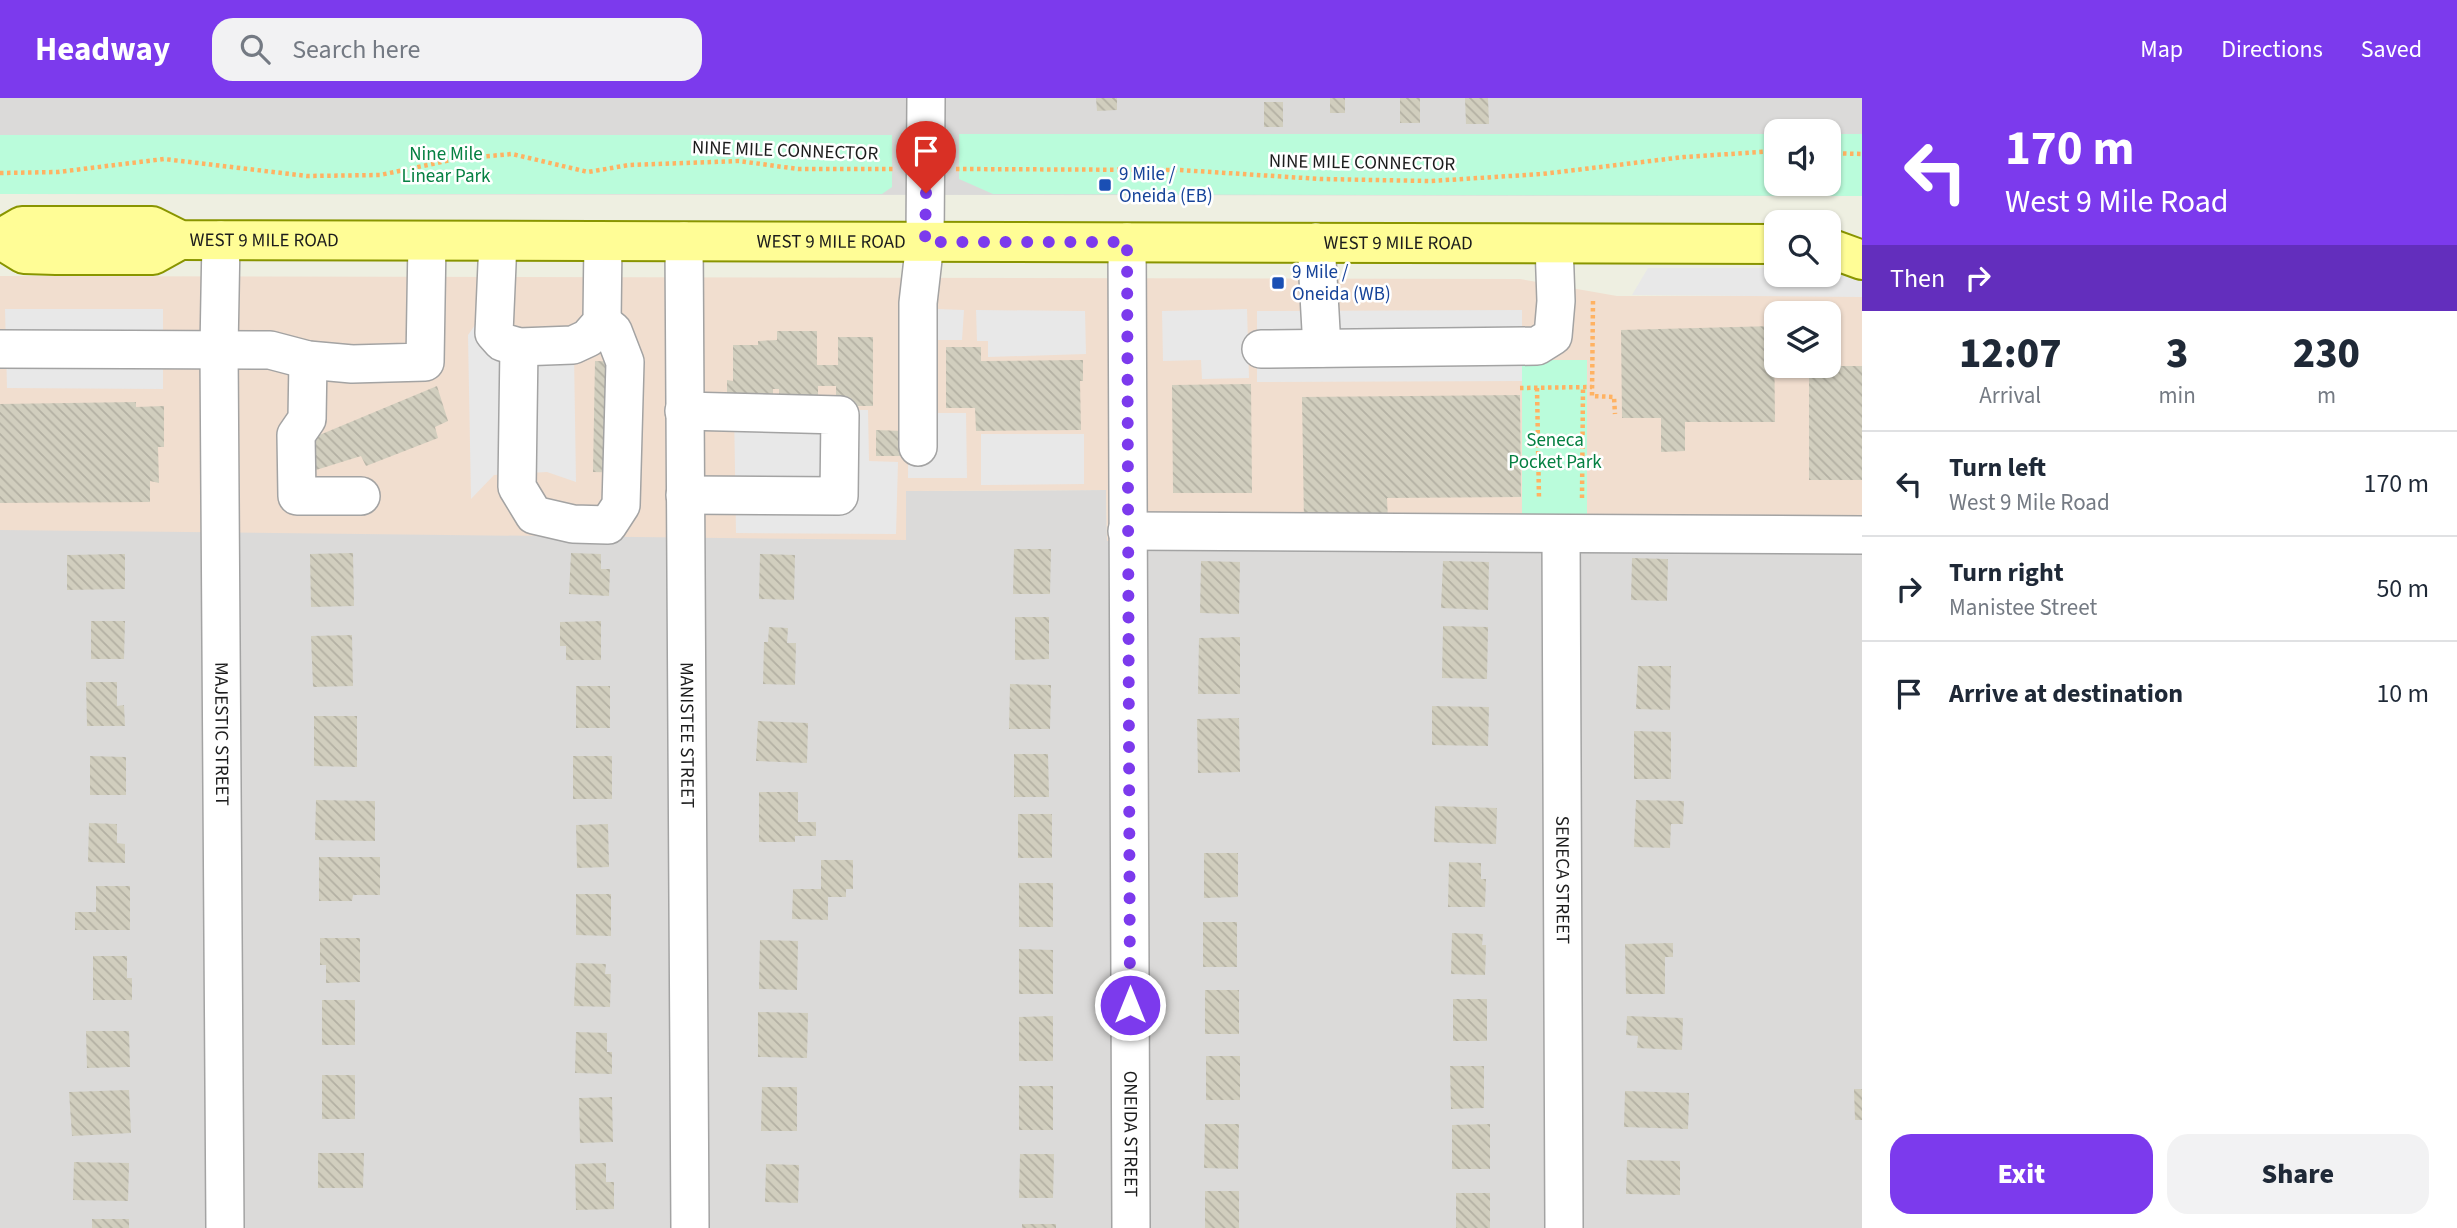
<!DOCTYPE html>
<style>
:root{--surface:#fff;--page:#f2f2f3;--text:#1f2937;--muted:#747a83;--line:#e0e1e3;--accent:#7c3aed}
body{margin:0;font-family:"Source Sans 3",sans-serif;background:var(--page);color:var(--text);height:100vh;display:flex;flex-direction:column;font-size:26px;white-space:nowrap}
*{box-sizing:border-box;margin:0}
p{font-size:23px;color:var(--muted)}
.icon{flex:none;width:38px;height:38px;fill:none;stroke:currentColor;stroke-width:2;stroke-linecap:round;stroke-linejoin:round}
.map{position:relative;flex:1;overflow:hidden}
.drawer{display:flex;flex-direction:column;background:var(--surface);width:595px}
.drawer>*{flex:none}
.hud{background:#7c3aed;color:#fff;overflow:hidden}
.buttons{position:absolute;left:1764px;top:21px;display:grid;gap:14px}
.buttons a{display:grid;place-items:center;width:77px;height:77px;border-radius:14px;background:var(--surface);box-shadow:0 2px 5px #0004;font-size:35px}
.pin{position:absolute;display:grid;place-items:center;width:60px;height:60px;color:#fff;margin:-72px -30px;border-radius:50% 50% 50% 0;rotate:-45deg;box-shadow:0 0 7px #0007}
.pin .icon{rotate:45deg}
.me{position:absolute;width:77px;margin:-38px;rotate:0deg;stroke-linejoin:round;filter:drop-shadow(0 0 5px #0008)}
.turn{display:flex;align-items:center;gap:24px;height:147px;padding:0 28px;font-size:32px}
.turn .icon{width:91px;height:91px;stroke-width:2.5}
.turn b{display:block;font-size:49px;line-height:60px}
.then{display:flex;align-items:center;height:66px;padding:0 28px;background:#0003;gap:14px;font-size:26px}
.eta{display:flex;justify-content:space-evenly;align-items:center;height:119px;text-align:center}
.eta b{font-size:42px;font-weight:800;line-height:49px}
.action{display:flex;gap:14px;margin-top:auto;padding:14px 28px}
.action a{flex:1;height:80px;border-radius:21px;background:var(--accent);color:#fff;font-size:28px;font-weight:800;line-height:80px;text-align:center}
.action a+a{background:var(--page);color:var(--text)}
ul{padding:0;list-style:none}
li{display:flex;align-items:center;gap:21px;height:105px;padding:0 28px;border-top:2px solid var(--line)}
li div{flex:1}
li b{display:block;font-size:26px}
li em{font-style:normal}
header{display:flex;align-items:center;gap:42px;box-sizing:border-box;height:98px;padding:0 35px;background:var(--accent);color:#fff}
header strong{font-size:33px}
nav{display:flex;gap:38px;margin-inline-start:auto;font-size:24px}
.search{width:490px;height:63px;background:var(--page);display:flex;align-items:center;gap:18px;box-sizing:border-box;padding:0 24px;border-radius:21px;color:var(--muted);font-size:26px}
main{display:flex;flex:1;min-height:0}
.map>svg:first-child{display:block}
</style>
<header>
<strong>Headway</strong>
<div class="search"><svg class="icon" aria-label="search" viewBox="0 0 24 24"><circle cx="10" cy="10" r="6"/><path d="M15 15l6 6"/></svg>Search here</div>
<nav><a>Map</a><a>Directions</a><a>Saved</a></nav>
</header>
<main>
<div class="map">
<svg width="1862" height="1130" viewBox="0 0 1862 1130">
<defs>
<pattern id="building-back-hatch" width="6" height="6" patternUnits="userSpaceOnUse" patternTransform="scale(1.75)"><rect width="6" height="6" fill="#d1cebe"/><path d="M-1 5l2 2M0 0l6 6M5-1l2 2" fill="none" stroke="#b3b0a3"/></pattern>
</defs>
<rect width="100%" height="100%" fill="#eeefe1"/>
<g fill="#dbdad9" fill-rule="evenodd">
<path d="M0,0H1862V98L0,96ZM1776,33H1829V86H1776Z"/>
<polygon points="1106,392 1107,442 1862,452 1862,1130 0,1130 0,431 906,441 906,393"/>
</g>
<path fill="#f1decf" fill-rule="evenodd" d="M0,178L1520,181L1617,198H1862V452L1107,443L1106,392L906,393V442L0,432ZM1776,215H1829V268H1776Z"/>
<g fill="#bafcdb">
<polygon points="959,36 1776,36 1776,86 1829,86 1829,36 1862,36 1862,98 993,96 959,81"/>
<polygon points="0,37 892,37 892,89 882,96 0,96"/>
<rect x="1522" y="262" width="65" height="162"/>
</g>
<g fill="#e8e8e8">
<polygon points="1648,170 1776,170 1776,177 1829,177 1829,170 1862,170 1862,199 1632,197"/>
<polygon points="909,210 964,212 962,242 932,242 932,315 966,315 967,380 908,380"/>
<polygon points="5,211 163,211 163,291 7,290"/>
<polygon points="1247,211 1249,280 1202,281 1201,262 1163,263 1162,213"/>
<polygon points="976,212 1085,213 1086,256 988,259 988,243 977,243"/>
<polygon points="1522,212 1522,283 1257,284 1257,213"/>
<polygon points="485,213 499,258 574,256 576,384 547,374 494,377 471,401 468,237"/>
<polygon points="734,310 868,312 869,363 898,364 896,436 736,435"/>
<polygon points="981,336 1084,336 1084,386 981,387"/>
</g>
<g fill="url(#building-back-hatch)">
<polygon points="1096,0 1117,0 1117,12 1097,13"/>
<rect x="1330" y="0" width="15" height="15"/>
<rect x="1400" y="0" width="20" height="25"/>
<polygon points="1465,0 1488,0 1489,26 1466,26"/>
<rect x="1264" y="4" width="19" height="25"/>
<polygon points="1774,228 1775,324 1685,324 1685,353 1661,354 1661,320 1622,320 1621,232"/>
<polygon points="777,233 817,233 817,267 838,267 838,239 873,239 873,308 836,308 836,288 818,288 818,299 779,299 779,291 773,291 773,307 727,308 727,282 733,283 733,247 758,247 758,243 777,242"/>
<polygon points="946,249 981,249 981,263 1083,262 1083,283 1080,283 1081,332 976,333 975,310 946,310"/>
<polygon points="595,263 636,264 634,375 593,374"/>
<rect x="1809" y="268" width="53" height="114"/>
<polygon points="1251,286 1252,395 1173,395 1172,287"/>
<polygon points="437,288 448,323 435,329 438,340 366,368 361,358 316,372 305,343"/>
<polygon points="1520,297 1521,399 1387,400 1388,424 1304,425 1302,299"/>
<polygon points="136,304 136,309 164,308 164,349 158,349 159,385 150,383 150,404 0,405 0,306"/>
<polygon points="876,332 903,333 903,358 876,358"/>
<polygon points="1014,451 1051,451 1050,496 1013,496"/>
<polygon points="353,455 354,508 311,509 310,456"/>
<polygon points="571,455 601,456 601,471 610,471 609,498 569,496"/>
<polygon points="125,456 125,491 67,492 67,457"/>
<polygon points="760,456 795,457 794,502 759,501"/>
<polygon points="1632,460 1668,461 1667,503 1631,502"/>
<polygon points="1201,463 1240,464 1239,516 1200,515"/>
<polygon points="1443,463 1489,464 1488,512 1441,510"/>
<polygon points="1015,519 1049,519 1049,561 1015,562"/>
<polygon points="91,523 125,523 124,561 91,561"/>
<polygon points="601,523 601,562 566,562 566,548 560,548 560,524"/>
<polygon points="1443,528 1488,529 1487,581 1442,580"/>
<polygon points="769,529 788,530 787,545 796,545 795,587 763,586 764,544 768,544"/>
<polygon points="352,537 353,588 313,589 311,538"/>
<polygon points="1240,539 1240,596 1198,596 1199,540"/>
<polygon points="1638,568 1671,568 1670,612 1636,611"/>
<polygon points="86,584 117,584 117,608 124,607 125,628 87,628"/>
<polygon points="1010,586 1051,587 1050,631 1009,631"/>
<rect x="576" y="588" width="34" height="42"/>
<polygon points="1432,608 1489,609 1488,648 1432,647"/>
<polygon points="314,618 357,618 357,669 314,668"/>
<polygon points="1239,620 1240,674 1198,675 1197,621"/>
<polygon points="758,623 808,625 807,665 756,663"/>
<polygon points="1634,633 1671,634 1671,681 1634,681"/>
<polygon points="1014,656 1048,656 1049,699 1014,699"/>
<polygon points="90,658 126,659 126,697 90,697"/>
<rect x="573" y="658" width="39" height="43"/>
<polygon points="759,694 798,694 798,724 816,724 816,738 795,738 795,744 759,744"/>
<polygon points="316,702 375,703 375,743 315,742"/>
<polygon points="1636,702 1684,703 1683,726 1671,726 1670,750 1634,749"/>
<polygon points="1435,708 1497,710 1496,746 1434,744"/>
<rect x="1018" y="716" width="34" height="44"/>
<polygon points="89,725 117,726 117,745 125,746 125,765 88,764"/>
<polygon points="608,726 609,769 577,770 576,727"/>
<polygon points="1204,755 1238,755 1238,799 1204,800"/>
<polygon points="319,759 380,759 380,797 353,797 352,803 319,803"/>
<polygon points="821,762 853,762 853,791 846,791 846,799 828,799 828,822 792,821 793,791 821,791"/>
<polygon points="1449,764 1481,765 1481,781 1486,781 1485,809 1448,809"/>
<rect x="1019" y="785" width="34" height="44"/>
<polygon points="96,788 130,788 130,832 75,832 75,814 96,814"/>
<polygon points="576,796 611,796 611,838 576,837"/>
<rect x="1203" y="824" width="34" height="45"/>
<polygon points="1452,835 1483,836 1482,847 1486,847 1485,877 1451,876"/>
<polygon points="320,840 360,840 360,884 326,885 326,867 320,867"/>
<polygon points="760,842 798,843 797,892 759,891"/>
<polygon points="1673,845 1673,859 1665,859 1665,896 1626,896 1625,846"/>
<polygon points="1019,851 1053,852 1053,896 1019,896"/>
<polygon points="93,858 127,858 127,880 132,880 132,902 93,902"/>
<polygon points="576,865 606,866 605,876 611,876 610,909 574,908"/>
<rect x="1205" y="892" width="34" height="44"/>
<rect x="1453" y="901" width="34" height="42"/>
<rect x="322" y="902" width="33" height="45"/>
<polygon points="758,914 808,915 807,960 758,959"/>
<polygon points="1053,918 1053,963 1019,963 1019,919"/>
<polygon points="1627,918 1683,920 1682,952 1637,950 1638,938 1626,937"/>
<polygon points="86,933 129,933 130,969 87,970"/>
<polygon points="576,934 607,935 607,954 612,954 612,976 575,975"/>
<rect x="1206" y="958" width="34" height="44"/>
<polygon points="1450,968 1484,968 1484,1010 1451,1011"/>
<rect x="322" y="977" width="33" height="44"/>
<rect x="1019" y="988" width="34" height="44"/>
<polygon points="762,989 797,989 797,1033 761,1033"/>
<polygon points="1854,991 1862,991 1862,1022 1855,1022"/>
<polygon points="129,992 131,1035 72,1038 69,994"/>
<polygon points="1625,993 1689,995 1688,1031 1624,1029"/>
<polygon points="612,999 613,1044 580,1045 579,1000"/>
<polygon points="1205,1026 1239,1026 1238,1071 1204,1070"/>
<polygon points="1490,1026 1490,1071 1452,1071 1452,1027"/>
<polygon points="318,1055 364,1055 363,1090 318,1090"/>
<polygon points="1020,1056 1054,1056 1053,1100 1019,1100"/>
<polygon points="1627,1062 1680,1063 1680,1097 1626,1096"/>
<polygon points="74,1064 129,1065 128,1103 73,1102"/>
<polygon points="606,1065 606,1084 614,1084 614,1111 576,1112 575,1066"/>
<polygon points="766,1066 799,1067 798,1105 765,1104"/>
<rect x="1205" y="1093" width="34" height="37"/>
<rect x="1456" y="1095" width="34" height="35"/>
<rect x="92" y="1121" width="37" height="9"/>
<rect x="1022" y="1126" width="34" height="4"/>
</g>
<g fill="none" stroke-linecap="round" stroke-linejoin="round">
<g stroke="#a3a3a3" stroke-width="40">
<g id="minor">
<path id="s1" d="M221,142L219,251L225,1130"/>
<polyline points="498,143 494,235 502,244 519,249 573,247 588,240 602,224 603,143"/>
<path id="s2" d="M684,143L690,1130"/>
<path id="s3" d="M1127,144L1131,1130"/>
<polyline points="1316,144 1322,250"/>
<polyline points="519,249 517,389 534,417 573,426 608,427 621,407 625,264 613,233 602,224"/>
<polyline points="0,251 270,252 308,262 352,266 425,264 427,143"/>
<polyline points="1261,251 1537,248 1553,238 1556,203 1554,146"/>
<polyline points="308,262 307,321 296,337 297,398 361,398"/>
<polyline points="684,313 840,317 839,398 685,397"/>
<polyline points="918,349 918,205 925,144 926,0"/>
<polyline points="1127,433 1862,437"/>
<path id="s4" d="M1561,436L1564,1130"/>
</g>
</g>
<g stroke="#899500" stroke-width="42">
<g id="major">
<path id="s5" d="M0,141L22,128H152L180,142L1776,146"/>
<polyline points="0,141 24,156 56,157 153,157 180,142"/>
<polyline points="1829,150 1862,162"/>
</g>
</g>
<g stroke="#ffb262" stroke-width="4.5" stroke-dasharray="3.5 3.5" stroke-linecap="butt">
<polyline points="1829,55 1862,56"/>
<polyline points="956,71 1180,72 1320,81 1431,83 1542,76 1684,59 1776,53"/>
<polyline points="0,75 58,74 164,61 307,78 380,77 456,61 512,56 588,74 629,67 739,63 798,71 895,71"/>
<polyline points="1593,203 1592,298 1614,299 1615,316"/>
<polyline points="1520,290 1592,289"/>
<polyline points="1537,290 1539,401"/>
<polyline points="1582,400 1583,290"/>
</g>
<use href="#minor" stroke="#fff" stroke-width="37"/>
<use href="#major" stroke="#fffd96" stroke-width="38"/>
</g>
<g fill="none" stroke-linecap="round" stroke-linejoin="round">
<polyline stroke="#7c3aed" stroke-width="12" stroke-dasharray="0 21.6" points="926,95 925,144 1127,144 1130,907"/>
</g>
<g fill="#1a4fb4" stroke="#fff" stroke-width="2.5">
<rect x="1098" y="80" width="14" height="14" rx="3.5"/>
<rect x="1271" y="178" width="14" height="14" rx="3.5"/>
</g>
<g text-anchor="middle" dominant-baseline="central" stroke-width="5" stroke-linejoin="round" paint-order="stroke">
<g font-size="19" fill="#1c1c1c" stroke="#fff">
<text transform="translate(785 53) rotate(2)">NINE MILE CONNECTOR</text>
<text transform="translate(1362 65) rotate(1)">NINE MILE CONNECTOR</text>
<text stroke="none"><textPath href="#s5" startOffset="271">WEST 9 MILE ROAD</textPath></text>
<text stroke="none"><textPath href="#s5" startOffset="838">WEST 9 MILE ROAD</textPath></text>
<text stroke="none"><textPath href="#s5" startOffset="1405">WEST 9 MILE ROAD</textPath></text>
<text stroke="none"><textPath href="#s1" startOffset="494">MAJESTIC STREET</textPath></text>
<text stroke="none"><textPath href="#s2" startOffset="494">MANISTEE STREET</textPath></text>
<text stroke="none"><textPath href="#s4" startOffset="346">SENECA STREET</textPath></text>
<text stroke="none"><textPath href="#s3" startOffset="892">ONEIDA STREET</textPath></text>
</g>
<g font-size="19" fill="#058042" stroke="#fff">
<text x="446" y="56">Nine Mile<tspan x="446" dy="22">Linear Park</tspan></text>
<text x="1555" y="342">Seneca<tspan x="1555" dy="22">Pocket Park</tspan></text>
</g>
<g font-size="19" fill="#164399" stroke="#fff" text-anchor="start">
<text x="1119" y="76">9 Mile /<tspan x="1119" dy="22">Oneida (EB)</tspan></text>
<text x="1292" y="174">9 Mile /<tspan x="1292" dy="22">Oneida (WB)</tspan></text>
</g>
</g>
</svg>
<div class="buttons">
<a><svg class="icon" aria-label="sound" viewBox="0 0 24 24"><path d="M4 9h4l5-4v14l-5-4H4zM17 9q2 3 0 6"/></svg></a>
<a><svg class="icon" aria-label="search" viewBox="0 0 24 24"><circle cx="10" cy="10" r="6"/><path d="M15 15l6 6"/></svg></a>
<a><svg class="icon" aria-label="layers" viewBox="0 0 24 24"><path d="M12 4l9 5-9 5-9-5zM3 14l9 5 9-5"/></svg></a>
</div>
<div class="pin" style="left:926px;top:95px;background:#d93025"><svg class="icon" aria-label="arrive" viewBox="0 0 24 24"><path d="M6 21V4h12l-3 4 3 4H6"/></svg></div>
<svg class="me" style="left:1130px;top:907px" viewBox="-20 -20 40 40"><circle r="17" fill="#7c3aed" stroke="#fff" stroke-width="3"/><path d="M0-11L8 9 0 5-8 9z" fill="#fff"/></svg>
</div>
<section class="drawer">
<div class="hud">
<div class="turn"><svg class="icon" aria-label="left" viewBox="0 0 24 24"><path d="M17 20v-9H6M10 6l-5 5 5 5"/></svg><div><b>170 m</b>West 9 Mile Road</div></div>
<div class="then">Then<svg class="icon" aria-label="right" viewBox="0 0 24 24"><path d="M7 20v-9h11M14 6l5 5-5 5"/></svg></div>
</div>
<div class="eta">
<div><b>12:07</b><p>Arrival</p></div>
<div><b>3</b><p>min</p></div>
<div><b>230</b><p>m</p></div>
</div>
<ul>
<li><svg class="icon" aria-label="left" viewBox="0 0 24 24"><path d="M17 20v-9H6M10 6l-5 5 5 5"/></svg><div><b>Turn left</b><p>West 9 Mile Road</p></div><em>170 m</em></li>
<li><svg class="icon" aria-label="right" viewBox="0 0 24 24"><path d="M7 20v-9h11M14 6l5 5-5 5"/></svg><div><b>Turn right</b><p>Manistee Street</p></div><em>50 m</em></li>
<li><svg class="icon" aria-label="arrive" viewBox="0 0 24 24"><path d="M6 21V4h12l-3 4 3 4H6"/></svg><div><b>Arrive at destination</b></div><em>10 m</em></li>
</ul>
<div class="action"><a>Exit</a><a>Share</a></div>
</section>
</main>
